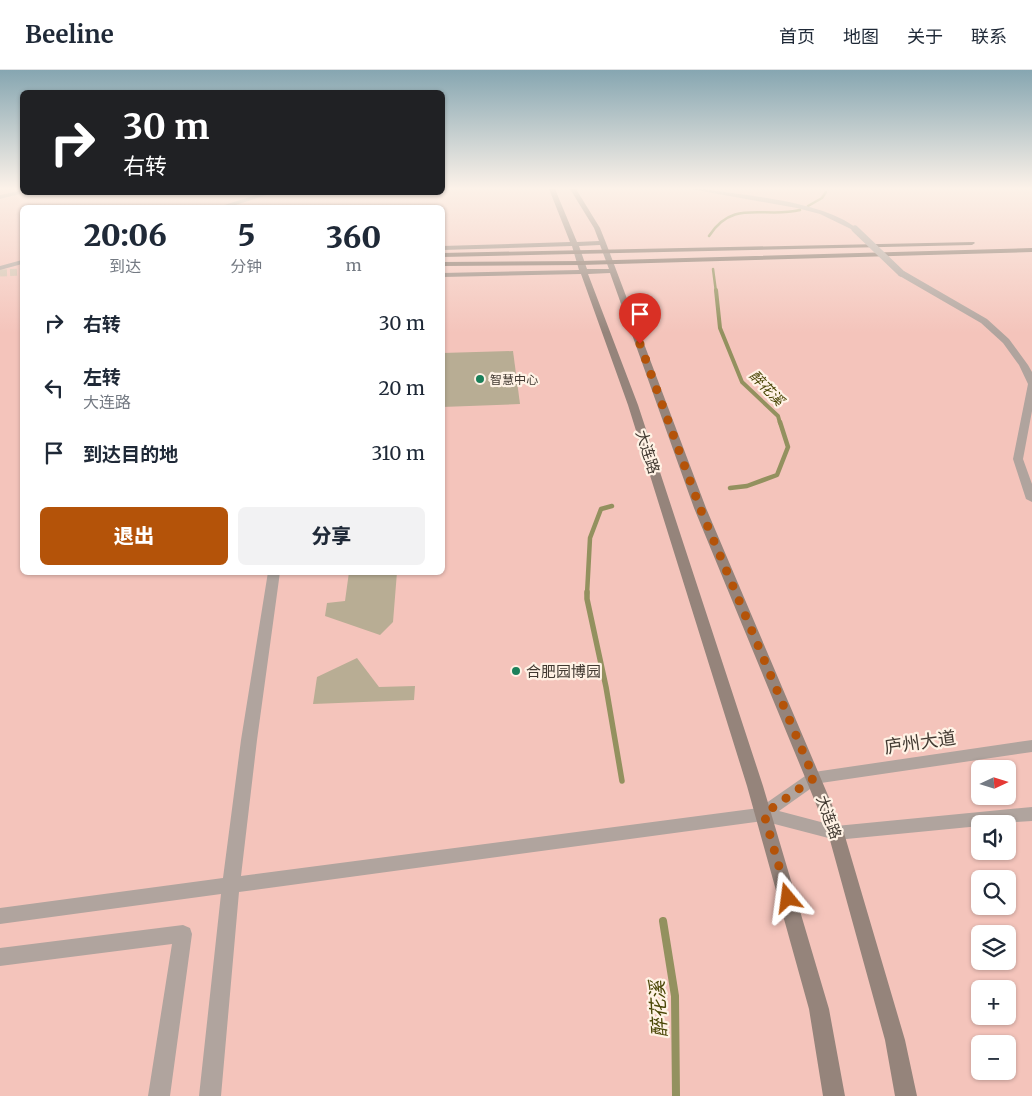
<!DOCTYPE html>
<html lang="zh">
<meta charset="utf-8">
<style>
:root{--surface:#fff;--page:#f2f2f3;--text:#1f2937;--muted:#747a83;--line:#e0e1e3;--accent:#b45309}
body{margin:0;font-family:Merriweather,"Noto Sans SC",serif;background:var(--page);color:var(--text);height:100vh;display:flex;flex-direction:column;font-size:19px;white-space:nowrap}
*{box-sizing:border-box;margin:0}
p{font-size:16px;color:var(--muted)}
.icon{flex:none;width:28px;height:28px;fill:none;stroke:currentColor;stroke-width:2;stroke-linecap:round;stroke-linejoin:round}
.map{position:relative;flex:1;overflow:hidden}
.drawer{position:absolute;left:20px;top:135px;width:425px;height:370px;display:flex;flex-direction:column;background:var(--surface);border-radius:8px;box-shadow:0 1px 4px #0004}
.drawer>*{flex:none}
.banner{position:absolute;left:20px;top:20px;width:425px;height:105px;border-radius:8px;box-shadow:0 1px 4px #0004;background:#202124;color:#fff;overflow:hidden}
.needle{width:32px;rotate:86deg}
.tools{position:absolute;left:971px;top:690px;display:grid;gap:10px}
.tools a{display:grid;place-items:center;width:45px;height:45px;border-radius:8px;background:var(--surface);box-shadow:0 1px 4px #0004;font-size:25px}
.pin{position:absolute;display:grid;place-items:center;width:42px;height:42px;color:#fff;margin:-51px -21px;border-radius:50% 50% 50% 0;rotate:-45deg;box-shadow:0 0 5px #0007}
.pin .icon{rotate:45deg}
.me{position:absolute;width:55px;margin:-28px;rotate:344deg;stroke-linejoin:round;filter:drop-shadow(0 0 4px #0008)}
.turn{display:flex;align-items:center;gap:18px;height:105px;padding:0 20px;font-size:22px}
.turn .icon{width:65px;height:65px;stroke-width:2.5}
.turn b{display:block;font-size:35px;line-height:42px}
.eta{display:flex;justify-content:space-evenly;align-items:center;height:85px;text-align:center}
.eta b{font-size:30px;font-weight:800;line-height:35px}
.button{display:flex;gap:10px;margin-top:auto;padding:10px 20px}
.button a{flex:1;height:58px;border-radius:8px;background:var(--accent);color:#fff;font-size:20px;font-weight:800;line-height:58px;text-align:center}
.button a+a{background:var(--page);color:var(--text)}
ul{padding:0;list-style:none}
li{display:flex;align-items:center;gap:15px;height:65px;padding:0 20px}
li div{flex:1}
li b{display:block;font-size:19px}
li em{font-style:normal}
header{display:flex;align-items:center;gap:30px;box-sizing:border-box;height:70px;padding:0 25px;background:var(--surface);border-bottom:1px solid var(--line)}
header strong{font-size:24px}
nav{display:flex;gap:28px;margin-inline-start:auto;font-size:18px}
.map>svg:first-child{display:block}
</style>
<header>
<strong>Beeline</strong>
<nav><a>首页</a><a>地图</a><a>关于</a><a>联系</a></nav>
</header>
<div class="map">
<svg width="1032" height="1026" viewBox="0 0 1032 1026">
<rect width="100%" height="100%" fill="#f8e3ce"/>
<path fill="#f4c4bb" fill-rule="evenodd" d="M0,119H22V122H442L443,119H1032V1026H0ZM22,138H442V502H22ZM980,699H1008V726H980ZM980,754H1008V781H980ZM980,809H1008V836H980ZM980,864H1008V891H980ZM980,919H1008V946H980ZM980,974H1008V1001H980Z"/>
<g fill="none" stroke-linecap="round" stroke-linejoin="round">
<g stroke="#93915f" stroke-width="2.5">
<polyline points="808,136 822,128 826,122"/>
<path d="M709,166C733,128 764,149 800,140"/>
<polyline points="713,199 716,222"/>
</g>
<polyline stroke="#93915f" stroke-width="4" points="716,220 720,258 742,312 778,346 780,353"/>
<g stroke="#93915f" stroke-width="4.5">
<polyline points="730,418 747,416 777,405 788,377 780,352"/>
<polyline points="587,524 590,468 601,439 612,436"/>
</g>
<polyline stroke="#93915f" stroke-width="5.5" points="587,522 587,529 606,617 622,711"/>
<polyline stroke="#93915f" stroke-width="8" points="663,851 675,926 676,1026"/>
</g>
<g fill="#b8ad94">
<polygon points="513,281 520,334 442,337 442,283"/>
<polygon points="349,502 397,502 393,552 380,565 325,546 327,533 345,531"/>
<polygon points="357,588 379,617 415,616 414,630 313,634 317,607"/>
</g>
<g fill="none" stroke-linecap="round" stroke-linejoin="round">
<polyline stroke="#d3c1af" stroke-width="7" stroke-dasharray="7 3" stroke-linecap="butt" points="0,203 22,202"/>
<polygon fill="#b0a49e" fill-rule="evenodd" points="183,855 190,858 192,864 170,1026 148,1026 172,874 0,896 0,878"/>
<g fill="#b0a49e" fill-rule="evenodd">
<path d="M690,119H704C749,126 823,131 858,159L853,160L820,144L797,138Z"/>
<polygon points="22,120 24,123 0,129 0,125"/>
<polygon points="265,122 276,122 226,138 215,138"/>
<polygon points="22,190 22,194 0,200 0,196"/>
<polygon points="898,201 904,201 987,249 1009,269 1028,295 1032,302 1032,341 1023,389 1032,414 1032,432 1026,429 1013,389 1028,314 1019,295 1003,273 981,253 898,205"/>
<polygon points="268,502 280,502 257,670 241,806 759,738 808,704 814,702 820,704 822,708 820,712 779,741 836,756 842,758 844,763 842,768 836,770 763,751 239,822 221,1026 199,1026 221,824 0,854 0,838 223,808 241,670"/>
</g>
<g fill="#b0a49e" fill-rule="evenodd">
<polygon points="1032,670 1032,682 814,714 808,712 806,708 808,704 814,702"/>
<polygon points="1032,737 1032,751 980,754 980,756 836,770 830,768 828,763 830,758 836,756"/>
</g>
<path fill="#95847b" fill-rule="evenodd" d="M549,119H555L577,172L599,171L594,158L570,119H576L600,158L606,173L706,438L844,763L905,970L917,1026H895L885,970L828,763L694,438L610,203L588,204L638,335L763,716L829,939L845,1026H823L809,939L747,716L628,335L581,204L442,207V203L579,200L572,176L442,180V176L570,172ZM600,175L609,199H587L579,176Z"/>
<g fill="#816d62" fill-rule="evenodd">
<polygon points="974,172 975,173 972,175 442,187 442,183"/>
<polygon points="1032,178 1032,182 581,195 442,196 442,192 581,191"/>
</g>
<polyline stroke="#b0a49e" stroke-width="7" points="855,159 901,203"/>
</g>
<linearGradient id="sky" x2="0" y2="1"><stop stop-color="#86a6b1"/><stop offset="0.45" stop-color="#fcf2e9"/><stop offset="1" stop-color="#fcf2e9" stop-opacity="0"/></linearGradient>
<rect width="1032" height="263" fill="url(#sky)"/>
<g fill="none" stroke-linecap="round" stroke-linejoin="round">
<polyline stroke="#b45309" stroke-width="9" stroke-dasharray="0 16.2" points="640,274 700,438 814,708 764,744 788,828"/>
</g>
<g fill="#1b805a" stroke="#fff2e5" stroke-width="2">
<circle cx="480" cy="309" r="5"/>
<circle cx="516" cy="601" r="5"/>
</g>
<g text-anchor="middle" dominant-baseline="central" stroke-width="4.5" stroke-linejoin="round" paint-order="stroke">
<g font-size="12" fill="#413931" stroke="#fff2e5" text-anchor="start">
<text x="490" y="309">智慧中心</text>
</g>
<g font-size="14" font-style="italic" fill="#4a4606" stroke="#fff2e5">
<text transform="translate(767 318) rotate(46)">醉花溪</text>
</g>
<g font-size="15" fill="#413931" stroke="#fff2e5">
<text transform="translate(648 382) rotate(72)">大连路</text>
<text transform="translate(829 747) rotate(70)">大连路</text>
</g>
<g font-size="15" fill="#413931" stroke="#fff2e5" text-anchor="start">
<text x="526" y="601">合肥园博园</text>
</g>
<g font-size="18" fill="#413931" stroke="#fff2e5">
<text transform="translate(920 672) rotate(-8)">庐州大道</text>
</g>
<g font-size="19" font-style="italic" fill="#4a4606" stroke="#fff2e5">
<text transform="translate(658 939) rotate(-93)">醉花溪</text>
</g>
</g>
</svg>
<div class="tools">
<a><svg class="needle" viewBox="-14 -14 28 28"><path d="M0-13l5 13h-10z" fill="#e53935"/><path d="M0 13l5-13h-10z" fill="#747a83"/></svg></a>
<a><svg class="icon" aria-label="sound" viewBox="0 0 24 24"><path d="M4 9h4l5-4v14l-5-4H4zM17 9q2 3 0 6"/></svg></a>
<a><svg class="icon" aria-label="search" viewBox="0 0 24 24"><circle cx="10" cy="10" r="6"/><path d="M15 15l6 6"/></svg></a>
<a><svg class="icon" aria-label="layers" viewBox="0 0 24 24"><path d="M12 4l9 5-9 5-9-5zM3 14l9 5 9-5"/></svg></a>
<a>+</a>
<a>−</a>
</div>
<div class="pin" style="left:640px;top:274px;background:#d93025"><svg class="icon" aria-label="arrive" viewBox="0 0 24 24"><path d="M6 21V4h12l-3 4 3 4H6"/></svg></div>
<svg class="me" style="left:788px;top:828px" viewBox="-20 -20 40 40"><path d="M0-17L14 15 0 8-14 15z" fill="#b45309" stroke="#fff" stroke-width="4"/></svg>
<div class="banner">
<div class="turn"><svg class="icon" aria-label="right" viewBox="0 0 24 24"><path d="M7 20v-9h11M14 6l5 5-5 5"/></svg><div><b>30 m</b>右转</div></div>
</div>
<section class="drawer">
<div class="eta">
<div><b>20:06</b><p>到达</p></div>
<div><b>5</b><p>分钟</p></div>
<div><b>360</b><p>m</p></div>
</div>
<ul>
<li><svg class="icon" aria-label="right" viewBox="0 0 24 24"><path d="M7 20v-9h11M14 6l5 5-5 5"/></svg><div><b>右转</b></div><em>30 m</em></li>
<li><svg class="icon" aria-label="left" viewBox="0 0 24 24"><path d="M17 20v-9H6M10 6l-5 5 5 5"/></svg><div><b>左转</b><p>大连路</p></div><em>20 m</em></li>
<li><svg class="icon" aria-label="arrive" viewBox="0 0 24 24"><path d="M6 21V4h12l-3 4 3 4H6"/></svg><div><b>到达目的地</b></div><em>310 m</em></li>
</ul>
<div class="button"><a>退出</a><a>分享</a></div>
</section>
</div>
